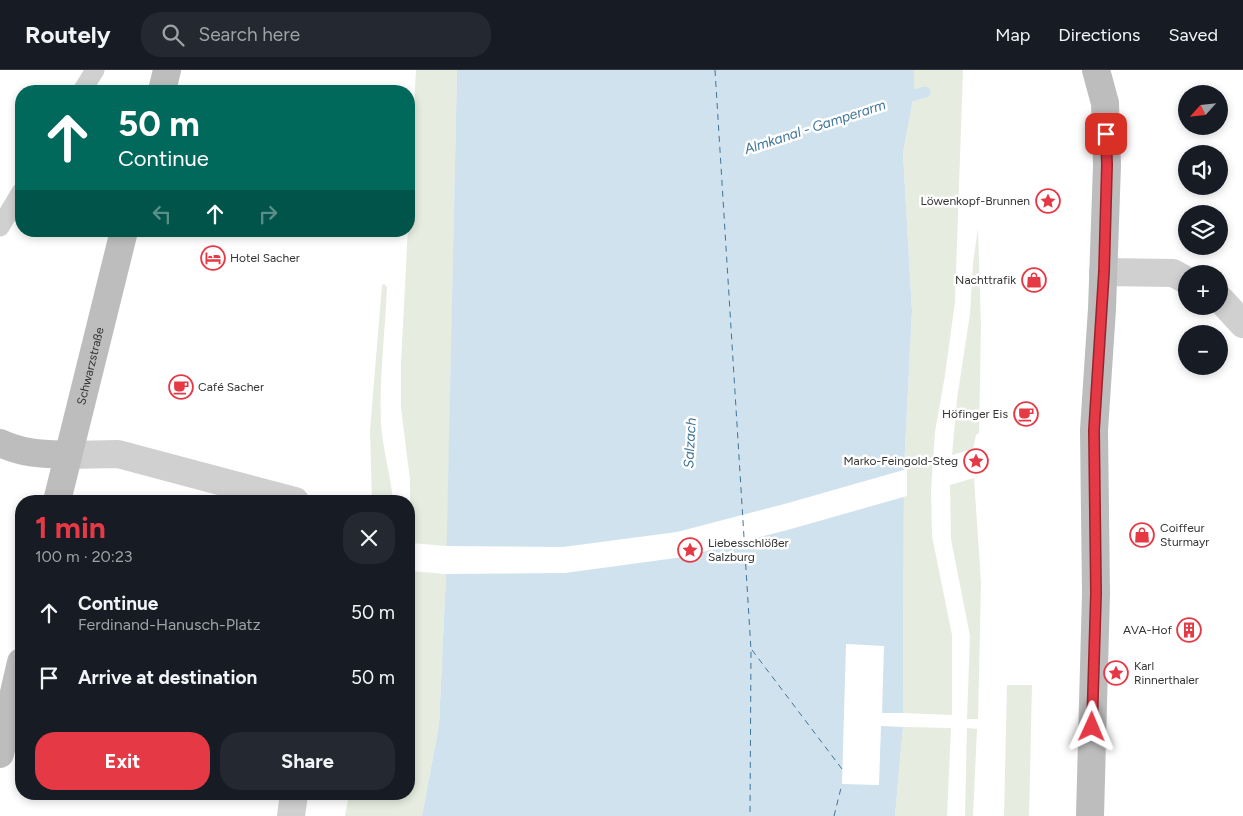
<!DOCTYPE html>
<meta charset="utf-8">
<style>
:root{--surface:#171b24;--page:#242831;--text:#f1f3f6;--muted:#9ea1a6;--line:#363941;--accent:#e63946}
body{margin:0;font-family:Figtree,sans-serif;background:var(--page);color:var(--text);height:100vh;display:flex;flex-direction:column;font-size:19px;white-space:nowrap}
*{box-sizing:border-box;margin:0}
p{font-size:16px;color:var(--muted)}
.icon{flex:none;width:28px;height:28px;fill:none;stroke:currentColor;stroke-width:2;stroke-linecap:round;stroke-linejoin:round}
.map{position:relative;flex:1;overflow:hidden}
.panel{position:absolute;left:15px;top:425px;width:400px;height:305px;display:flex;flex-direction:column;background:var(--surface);border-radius:20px;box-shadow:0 2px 8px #0003}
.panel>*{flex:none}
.hud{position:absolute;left:15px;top:15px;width:400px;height:152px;border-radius:20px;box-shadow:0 2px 8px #0003;background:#00695c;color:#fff;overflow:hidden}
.needle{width:32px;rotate:243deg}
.controls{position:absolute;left:1178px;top:15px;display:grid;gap:10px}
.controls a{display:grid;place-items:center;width:50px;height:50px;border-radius:50%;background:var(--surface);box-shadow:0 2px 8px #0003;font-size:25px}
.pin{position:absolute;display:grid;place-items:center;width:42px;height:42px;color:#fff;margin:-21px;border-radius:10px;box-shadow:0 2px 8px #0006}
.me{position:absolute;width:55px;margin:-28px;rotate:1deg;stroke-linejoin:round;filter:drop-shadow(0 0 4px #0008)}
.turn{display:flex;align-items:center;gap:18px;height:105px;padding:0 20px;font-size:22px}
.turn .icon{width:65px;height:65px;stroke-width:2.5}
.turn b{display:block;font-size:35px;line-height:42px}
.lanes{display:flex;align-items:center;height:48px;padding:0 20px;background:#0003;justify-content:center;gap:25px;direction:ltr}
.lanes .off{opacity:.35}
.round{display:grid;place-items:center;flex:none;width:52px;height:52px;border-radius:20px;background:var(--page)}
.summary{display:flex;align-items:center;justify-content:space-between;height:85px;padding:0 20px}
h1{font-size:30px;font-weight:700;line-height:38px;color:var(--accent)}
.primary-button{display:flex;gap:10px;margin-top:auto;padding:10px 20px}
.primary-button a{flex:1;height:58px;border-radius:20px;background:var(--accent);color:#fff;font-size:20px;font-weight:700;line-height:58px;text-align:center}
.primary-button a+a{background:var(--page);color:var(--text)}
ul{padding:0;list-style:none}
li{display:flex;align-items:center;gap:15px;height:65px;padding:0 20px}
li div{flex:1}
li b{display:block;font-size:19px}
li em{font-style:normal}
header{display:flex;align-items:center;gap:30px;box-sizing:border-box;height:70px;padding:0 25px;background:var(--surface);border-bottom:1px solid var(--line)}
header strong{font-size:24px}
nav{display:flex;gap:28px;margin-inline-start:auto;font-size:18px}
.search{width:350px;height:45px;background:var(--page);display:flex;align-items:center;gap:12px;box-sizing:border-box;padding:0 18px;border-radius:20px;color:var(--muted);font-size:19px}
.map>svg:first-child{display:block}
</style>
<header>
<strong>Routely</strong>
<div class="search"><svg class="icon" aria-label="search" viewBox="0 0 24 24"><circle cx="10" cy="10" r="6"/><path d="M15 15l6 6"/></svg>Search here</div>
<nav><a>Map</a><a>Directions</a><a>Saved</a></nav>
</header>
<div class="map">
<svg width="1243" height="746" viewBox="0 0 1243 746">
<rect width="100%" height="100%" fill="#fff"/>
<g fill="#e6ecdf">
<polygon points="416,0 457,0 447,476 411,473 410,410 401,338 401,294"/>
<polygon points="914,0 963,0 955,232 945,305 935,362 931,420 932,466 952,565 952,645 903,643 904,400 912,241 903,83 914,24"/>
<polygon points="978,158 981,256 979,363 976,365 973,379 952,385 957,329 970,244 973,193"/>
<path d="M384,214L387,217C385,263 379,309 381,355C383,381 391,406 393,431H372L370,361L382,215Z"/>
<polygon points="974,408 981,512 978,649 967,649 970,566 951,469 950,415"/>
<polygon points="410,501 446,504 439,655 422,746 345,746 349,724 409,724"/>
<polygon points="1007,615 1032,615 1029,746 1004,746"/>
<polygon points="903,657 951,658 947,746 895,746"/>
<polygon points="967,658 977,659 973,746 965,746"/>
</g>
<polygon fill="#cfe2ee" points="457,0 914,0 914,24 903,83 912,241 904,400 903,657 895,746 422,746 439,655 446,504"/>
<g fill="#fff">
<polygon points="907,399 907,426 791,459 683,487 565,503 444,504 445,476 563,477 677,462 788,433"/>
<polygon points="846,574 884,576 882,643 905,643 905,657 881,656 879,715 842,714"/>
</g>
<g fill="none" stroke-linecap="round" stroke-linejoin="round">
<polyline stroke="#cfe2ee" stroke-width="11" points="900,29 925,22"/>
<g stroke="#3f7597" stroke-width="1" stroke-dasharray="6 5" stroke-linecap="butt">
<polyline points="715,0 751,580 750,746"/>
<polyline points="752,580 842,699"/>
<polyline points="834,746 842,714"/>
</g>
<g stroke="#d0d0d0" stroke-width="19">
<polyline points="82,21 95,0"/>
<polyline points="0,157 21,122"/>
</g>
<g stroke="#d0d0d0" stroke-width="28">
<polyline points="1103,202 1173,203 1186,210"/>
<polyline points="1219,228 1243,254"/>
<polyline points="68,385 118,384 295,431"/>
<polyline points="291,746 294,724"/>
</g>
<g stroke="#bdbdbd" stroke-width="28">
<polyline points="162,21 167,0"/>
<path d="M0,373C24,384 42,384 68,385"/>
<path id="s1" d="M57,431L124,161"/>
<polyline points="0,684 21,592"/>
<polyline points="1090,746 1096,523 1094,360 1102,239 1107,95 1105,33 1096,0"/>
</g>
</g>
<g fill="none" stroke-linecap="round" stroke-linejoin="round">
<g stroke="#96252e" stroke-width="12">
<polyline id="route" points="1092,657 1096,523 1094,360 1104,202 1107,95 1106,64"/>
</g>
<use href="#route" stroke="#e63946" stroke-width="9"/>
</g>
<defs>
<g id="sight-ring" transform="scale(1.25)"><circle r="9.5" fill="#fff" stroke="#e63946" stroke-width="1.5"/><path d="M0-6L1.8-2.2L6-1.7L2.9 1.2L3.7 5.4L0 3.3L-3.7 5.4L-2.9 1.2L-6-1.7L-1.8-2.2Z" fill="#e63946"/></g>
<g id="hotel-ring" transform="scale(1.25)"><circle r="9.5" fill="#fff" stroke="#e63946" stroke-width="1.5"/><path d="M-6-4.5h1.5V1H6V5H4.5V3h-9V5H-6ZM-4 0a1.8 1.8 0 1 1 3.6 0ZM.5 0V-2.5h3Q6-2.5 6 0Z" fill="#e63946"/></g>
<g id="shop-ring" transform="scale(1.25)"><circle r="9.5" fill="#fff" stroke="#e63946" stroke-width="1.5"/><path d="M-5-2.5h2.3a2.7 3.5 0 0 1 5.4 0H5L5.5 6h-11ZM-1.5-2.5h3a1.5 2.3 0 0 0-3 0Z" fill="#e63946"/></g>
<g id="cafe-ring" transform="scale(1.25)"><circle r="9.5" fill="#fff" stroke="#e63946" stroke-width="1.5"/><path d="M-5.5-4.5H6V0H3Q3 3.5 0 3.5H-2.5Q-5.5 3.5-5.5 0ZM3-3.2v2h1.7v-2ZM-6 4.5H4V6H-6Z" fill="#e63946"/></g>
<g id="building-ring" transform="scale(1.25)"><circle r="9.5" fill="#fff" stroke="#e63946" stroke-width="1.5"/><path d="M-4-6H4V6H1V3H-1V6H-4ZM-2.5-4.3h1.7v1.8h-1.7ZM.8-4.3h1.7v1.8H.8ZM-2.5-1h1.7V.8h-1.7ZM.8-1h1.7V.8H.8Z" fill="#e63946"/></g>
</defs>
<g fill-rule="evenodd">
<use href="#sight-ring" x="1048" y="131"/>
<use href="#hotel-ring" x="213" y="188"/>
<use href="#shop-ring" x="1034" y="210"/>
<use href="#cafe-ring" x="181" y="317"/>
<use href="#cafe-ring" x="1026" y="344"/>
<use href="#sight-ring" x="976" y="391"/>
<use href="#shop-ring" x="1142" y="465"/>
<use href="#sight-ring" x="690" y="480"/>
<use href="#building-ring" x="1189" y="560"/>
<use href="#sight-ring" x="1116" y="603"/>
</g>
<g text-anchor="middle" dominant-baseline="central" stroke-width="5" stroke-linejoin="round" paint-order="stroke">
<g font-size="12" fill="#333" stroke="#fff" text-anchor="end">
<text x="1030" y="131">Löwenkopf-Brunnen</text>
<text x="230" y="188" text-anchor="start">Hotel Sacher</text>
<text x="1016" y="210">Nachttrafik</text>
<text x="198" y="317" text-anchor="start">Café Sacher</text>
<text x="1008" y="344">Höfinger Eis</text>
<text x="958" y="391">Marko-Feingold-Steg</text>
<text x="1160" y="458" text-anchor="start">Coiffeur<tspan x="1160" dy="14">Sturmayr</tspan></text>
<text x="708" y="473" text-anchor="start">Liebesschlößer<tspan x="708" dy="14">Salzburg</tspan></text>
<text x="1172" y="560">AVA-Hof</text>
<text x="1134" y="596" text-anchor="start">Karl<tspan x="1134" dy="14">Rinnerthaler</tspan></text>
</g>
<g font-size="12" fill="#333" stroke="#fff">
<text stroke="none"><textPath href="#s1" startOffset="139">Schwarzstraße</textPath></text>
</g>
<g font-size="14" font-style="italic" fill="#3f7597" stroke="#fff">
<text transform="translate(815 57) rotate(-18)">Almkanal - Gamperarm</text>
<text transform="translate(690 373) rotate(-87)">Salzach</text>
</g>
</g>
</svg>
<div class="controls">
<a><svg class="needle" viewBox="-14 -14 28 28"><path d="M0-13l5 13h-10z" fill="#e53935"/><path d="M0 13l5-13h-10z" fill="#9ea1a6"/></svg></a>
<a><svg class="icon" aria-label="sound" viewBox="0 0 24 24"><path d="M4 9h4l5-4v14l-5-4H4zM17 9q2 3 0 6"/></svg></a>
<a><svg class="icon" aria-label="layers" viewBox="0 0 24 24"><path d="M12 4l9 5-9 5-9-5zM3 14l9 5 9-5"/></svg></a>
<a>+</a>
<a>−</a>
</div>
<div class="pin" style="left:1106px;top:64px;background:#d93025"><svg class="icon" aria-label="arrive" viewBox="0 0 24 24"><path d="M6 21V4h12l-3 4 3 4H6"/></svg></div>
<svg class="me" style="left:1092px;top:657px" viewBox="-20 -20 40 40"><path d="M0-17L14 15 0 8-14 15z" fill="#e63946" stroke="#fff" stroke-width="4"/></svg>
<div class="hud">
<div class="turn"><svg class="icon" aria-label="ahead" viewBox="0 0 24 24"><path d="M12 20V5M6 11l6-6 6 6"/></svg><div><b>50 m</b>Continue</div></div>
<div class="lanes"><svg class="icon off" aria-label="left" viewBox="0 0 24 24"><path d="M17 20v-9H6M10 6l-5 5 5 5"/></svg><svg class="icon" aria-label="ahead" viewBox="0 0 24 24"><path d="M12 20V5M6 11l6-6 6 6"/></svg><svg class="icon off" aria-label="right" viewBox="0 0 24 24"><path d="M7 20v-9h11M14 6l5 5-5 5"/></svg></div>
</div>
<section class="panel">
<div class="summary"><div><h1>1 min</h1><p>100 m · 20:23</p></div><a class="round"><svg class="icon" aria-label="close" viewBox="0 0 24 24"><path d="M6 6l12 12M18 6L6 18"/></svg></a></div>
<ul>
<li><svg class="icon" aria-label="ahead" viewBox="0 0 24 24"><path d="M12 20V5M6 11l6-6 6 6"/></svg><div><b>Continue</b><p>Ferdinand-Hanusch-Platz</p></div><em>50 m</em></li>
<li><svg class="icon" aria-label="arrive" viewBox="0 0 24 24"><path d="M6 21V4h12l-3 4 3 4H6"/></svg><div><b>Arrive at destination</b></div><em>50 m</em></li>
</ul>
<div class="primary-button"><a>Exit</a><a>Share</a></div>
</section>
</div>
